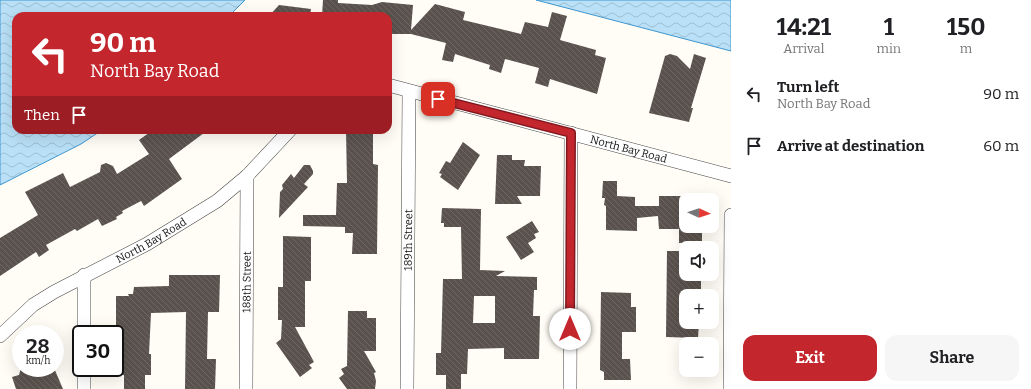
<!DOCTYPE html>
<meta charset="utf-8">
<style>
:root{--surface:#fff;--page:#f6f6f6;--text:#202124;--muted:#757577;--accent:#c4262e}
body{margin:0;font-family:Bitter,serif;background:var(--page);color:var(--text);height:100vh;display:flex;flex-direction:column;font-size:15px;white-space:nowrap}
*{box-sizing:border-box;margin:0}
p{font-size:13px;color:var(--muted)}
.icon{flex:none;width:22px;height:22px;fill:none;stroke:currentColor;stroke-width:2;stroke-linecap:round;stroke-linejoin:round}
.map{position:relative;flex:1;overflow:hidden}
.panel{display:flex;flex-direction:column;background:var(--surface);width:300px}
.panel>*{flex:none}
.banner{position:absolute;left:12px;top:12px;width:380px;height:122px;border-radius:12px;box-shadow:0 4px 16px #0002;background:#c4262e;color:#fff;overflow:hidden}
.needle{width:26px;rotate:93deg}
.controls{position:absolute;left:679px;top:193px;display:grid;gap:8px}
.controls a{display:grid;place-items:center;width:40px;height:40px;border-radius:8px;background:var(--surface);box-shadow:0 4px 16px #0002;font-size:20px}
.speed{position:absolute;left:12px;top:325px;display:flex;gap:8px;font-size:20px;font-weight:700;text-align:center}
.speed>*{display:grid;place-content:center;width:52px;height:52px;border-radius:50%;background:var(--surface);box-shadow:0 4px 16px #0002;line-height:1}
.speed small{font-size:10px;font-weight:400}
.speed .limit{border:2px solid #111;border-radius:6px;background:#fff;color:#111}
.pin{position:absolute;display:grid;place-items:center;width:34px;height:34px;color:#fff;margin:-17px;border-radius:8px;box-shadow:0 2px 6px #0006}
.me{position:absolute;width:44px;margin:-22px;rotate:0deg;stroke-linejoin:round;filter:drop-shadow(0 0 3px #0008)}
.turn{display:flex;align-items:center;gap:14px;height:84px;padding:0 12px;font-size:18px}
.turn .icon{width:52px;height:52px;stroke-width:2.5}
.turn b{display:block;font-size:28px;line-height:34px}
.then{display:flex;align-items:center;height:38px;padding:0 12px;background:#0003;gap:8px;font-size:15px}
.eta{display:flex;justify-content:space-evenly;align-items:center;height:68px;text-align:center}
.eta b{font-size:24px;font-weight:700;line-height:28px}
.cta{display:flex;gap:8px;margin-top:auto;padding:8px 12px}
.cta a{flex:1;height:46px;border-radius:12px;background:var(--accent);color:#fff;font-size:16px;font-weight:700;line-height:46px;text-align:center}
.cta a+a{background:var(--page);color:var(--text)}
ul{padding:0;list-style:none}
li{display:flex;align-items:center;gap:12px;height:52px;padding:0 12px}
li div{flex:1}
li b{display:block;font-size:15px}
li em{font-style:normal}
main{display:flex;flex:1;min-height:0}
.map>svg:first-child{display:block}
</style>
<main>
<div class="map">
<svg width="731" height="389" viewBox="0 0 731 389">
<defs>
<pattern id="water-waves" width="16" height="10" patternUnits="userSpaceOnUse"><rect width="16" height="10" fill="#b9e0f7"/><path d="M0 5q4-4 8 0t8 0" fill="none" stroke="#9ebfd3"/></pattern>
<pattern id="building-back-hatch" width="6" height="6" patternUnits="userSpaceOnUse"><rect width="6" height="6" fill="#5a524d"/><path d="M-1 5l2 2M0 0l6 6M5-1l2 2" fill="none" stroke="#6d6662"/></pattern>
</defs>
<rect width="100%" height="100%" fill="#fffdf5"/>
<g fill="url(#water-waves)" stroke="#3f96cf">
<polygon points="0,0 245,0 229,16 16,16 16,130 102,130 81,144 0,185"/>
<polygon points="536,0 731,0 731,51"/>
</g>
<g fill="url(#building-back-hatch)" fill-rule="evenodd">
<polygon points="323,0 338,0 338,3 372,5 382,2 413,5 411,30 435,4 465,12 463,20 521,34 525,22 548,27 552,12 567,16 560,40 596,50 595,55 606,58 597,94 550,79 548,87 535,83 539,68 505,59 501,73 489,69 490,65 455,54 453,62 442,60 446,43 411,34 388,34 388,16 322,16"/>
<polygon points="279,5 311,9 310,16 269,16"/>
<polygon points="670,54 677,56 690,69 694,54 706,58 691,108 693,108 689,122 649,113 665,56"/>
<polygon points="153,130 208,130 169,159 182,179 144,206 141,201 122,211 123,213 116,217 117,219 102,226 98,219 77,231 75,229 46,245 49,250 39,257 36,252 0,276 0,238 38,215 25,192 63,173 70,187 100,172 101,165 106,163 113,166 117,174 149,154 139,140"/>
<polygon points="346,130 373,130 373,164 378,165 377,254 352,254 353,233 345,233 345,227 303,226 303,215 336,215 337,183 347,183"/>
<polygon points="463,142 480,155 458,190 440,177 442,174 439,173 446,161 450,163"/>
<polygon points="497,155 512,155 512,160 525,160 524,166 541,166 540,196 517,196 522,204 495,204"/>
<polygon points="304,165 310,165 313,171 313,174 304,184 308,187 279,218 280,192 283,189 282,185 291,174 294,178"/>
<polygon points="603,181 617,181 617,196 635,197 635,206 659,206 659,196 686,196 686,226 702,226 702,243 679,243 679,229 659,229 658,216 637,218 637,231 606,230 606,206 604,205 605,198 602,198"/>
<path d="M442,208L481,209L480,270L505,271L496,276L537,277V290H534L533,316H540L539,359H504V348L468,349L467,374H461V389H446V375H436V353H441L443,279H462L461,227H444V223H441ZM474,296H495V323H473Z"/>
<polygon points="532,221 539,232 534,234 536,238 528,243 534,252 521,260 506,237"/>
<polygon points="283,236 311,237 311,281 305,281 305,327 295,327 314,362 309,365 312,368 300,377 276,343 281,339 282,320 278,320 278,287 283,287"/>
<polygon points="667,251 686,251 686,274 701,274 701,290 686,290 686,322 699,322 698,338 666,337"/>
<polygon points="169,275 220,275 219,312 208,312 207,359 216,359 215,389 185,389 186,312 151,313 149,354 151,354 151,375 145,375 145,389 124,389 124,375 116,375 116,296 129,296 128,294 133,294 134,287 169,286"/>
<polygon points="601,292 631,293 631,307 636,307 636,332 622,332 622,359 630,359 631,380 604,380 604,372 600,370"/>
<polygon points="348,311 367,311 367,318 376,318 376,351 364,351 376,372 374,373 376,381 375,389 347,389 339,378 344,374 341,369 347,366"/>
<polygon points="21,368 54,368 63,389 16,389 12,377 19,375"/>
</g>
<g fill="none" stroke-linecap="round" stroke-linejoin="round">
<g stroke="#444" stroke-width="14">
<g id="minor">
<path id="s1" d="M388,85L731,176"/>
<polyline points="84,334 84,275"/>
<path id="s2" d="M0,336L33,305L54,292L147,244L217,201L247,176L290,130"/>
<polyline points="84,389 84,368"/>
<path id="s3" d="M246,389L247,176"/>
<path id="s4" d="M407,389L409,91"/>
<polyline points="570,389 571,133"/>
<polyline points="730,389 731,215"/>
</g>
</g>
<use href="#minor" stroke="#fff" stroke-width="13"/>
</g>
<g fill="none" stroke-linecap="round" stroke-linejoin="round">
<g stroke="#7f191e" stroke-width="10">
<polyline id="route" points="438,99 571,133 570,329"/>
</g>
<use href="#route" stroke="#c4262e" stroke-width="7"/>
</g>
<g text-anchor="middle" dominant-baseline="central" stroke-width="4" stroke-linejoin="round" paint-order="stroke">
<g font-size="11" fill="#111" stroke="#fff">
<text stroke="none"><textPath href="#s1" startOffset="249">North Bay Road</textPath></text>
<text stroke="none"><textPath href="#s2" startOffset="180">North Bay Road</textPath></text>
<text stroke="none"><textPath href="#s4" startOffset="149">189th Street</textPath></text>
<text stroke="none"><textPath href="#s3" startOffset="107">188th Street</textPath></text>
</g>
</g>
</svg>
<div class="controls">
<a><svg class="needle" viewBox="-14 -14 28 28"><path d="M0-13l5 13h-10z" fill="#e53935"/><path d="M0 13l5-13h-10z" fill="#757577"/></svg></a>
<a><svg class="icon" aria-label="sound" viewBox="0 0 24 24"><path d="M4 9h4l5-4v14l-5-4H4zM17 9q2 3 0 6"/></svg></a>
<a>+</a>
<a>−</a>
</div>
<div class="speed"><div>28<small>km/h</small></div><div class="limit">30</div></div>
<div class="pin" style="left:438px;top:99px;background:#d93025"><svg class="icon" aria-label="arrive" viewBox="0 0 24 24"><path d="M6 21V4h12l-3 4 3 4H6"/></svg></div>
<svg class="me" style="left:570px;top:329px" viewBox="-20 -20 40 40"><circle r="19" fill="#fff"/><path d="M0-13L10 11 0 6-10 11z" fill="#c4262e"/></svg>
<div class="banner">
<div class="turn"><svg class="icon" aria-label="left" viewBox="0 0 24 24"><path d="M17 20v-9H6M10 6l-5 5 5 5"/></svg><div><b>90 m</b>North Bay Road</div></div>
<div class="then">Then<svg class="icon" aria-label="arrive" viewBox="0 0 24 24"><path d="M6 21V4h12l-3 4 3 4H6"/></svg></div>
</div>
</div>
<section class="panel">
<div class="eta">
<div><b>14:21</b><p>Arrival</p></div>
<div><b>1</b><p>min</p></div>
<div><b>150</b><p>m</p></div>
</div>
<ul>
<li><svg class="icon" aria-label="left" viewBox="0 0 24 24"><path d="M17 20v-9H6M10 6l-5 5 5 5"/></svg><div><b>Turn left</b><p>North Bay Road</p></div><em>90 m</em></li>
<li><svg class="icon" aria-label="arrive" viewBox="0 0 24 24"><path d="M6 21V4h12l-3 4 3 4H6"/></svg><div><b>Arrive at destination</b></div><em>60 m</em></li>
</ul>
<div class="cta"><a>Exit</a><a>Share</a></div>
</section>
</main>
